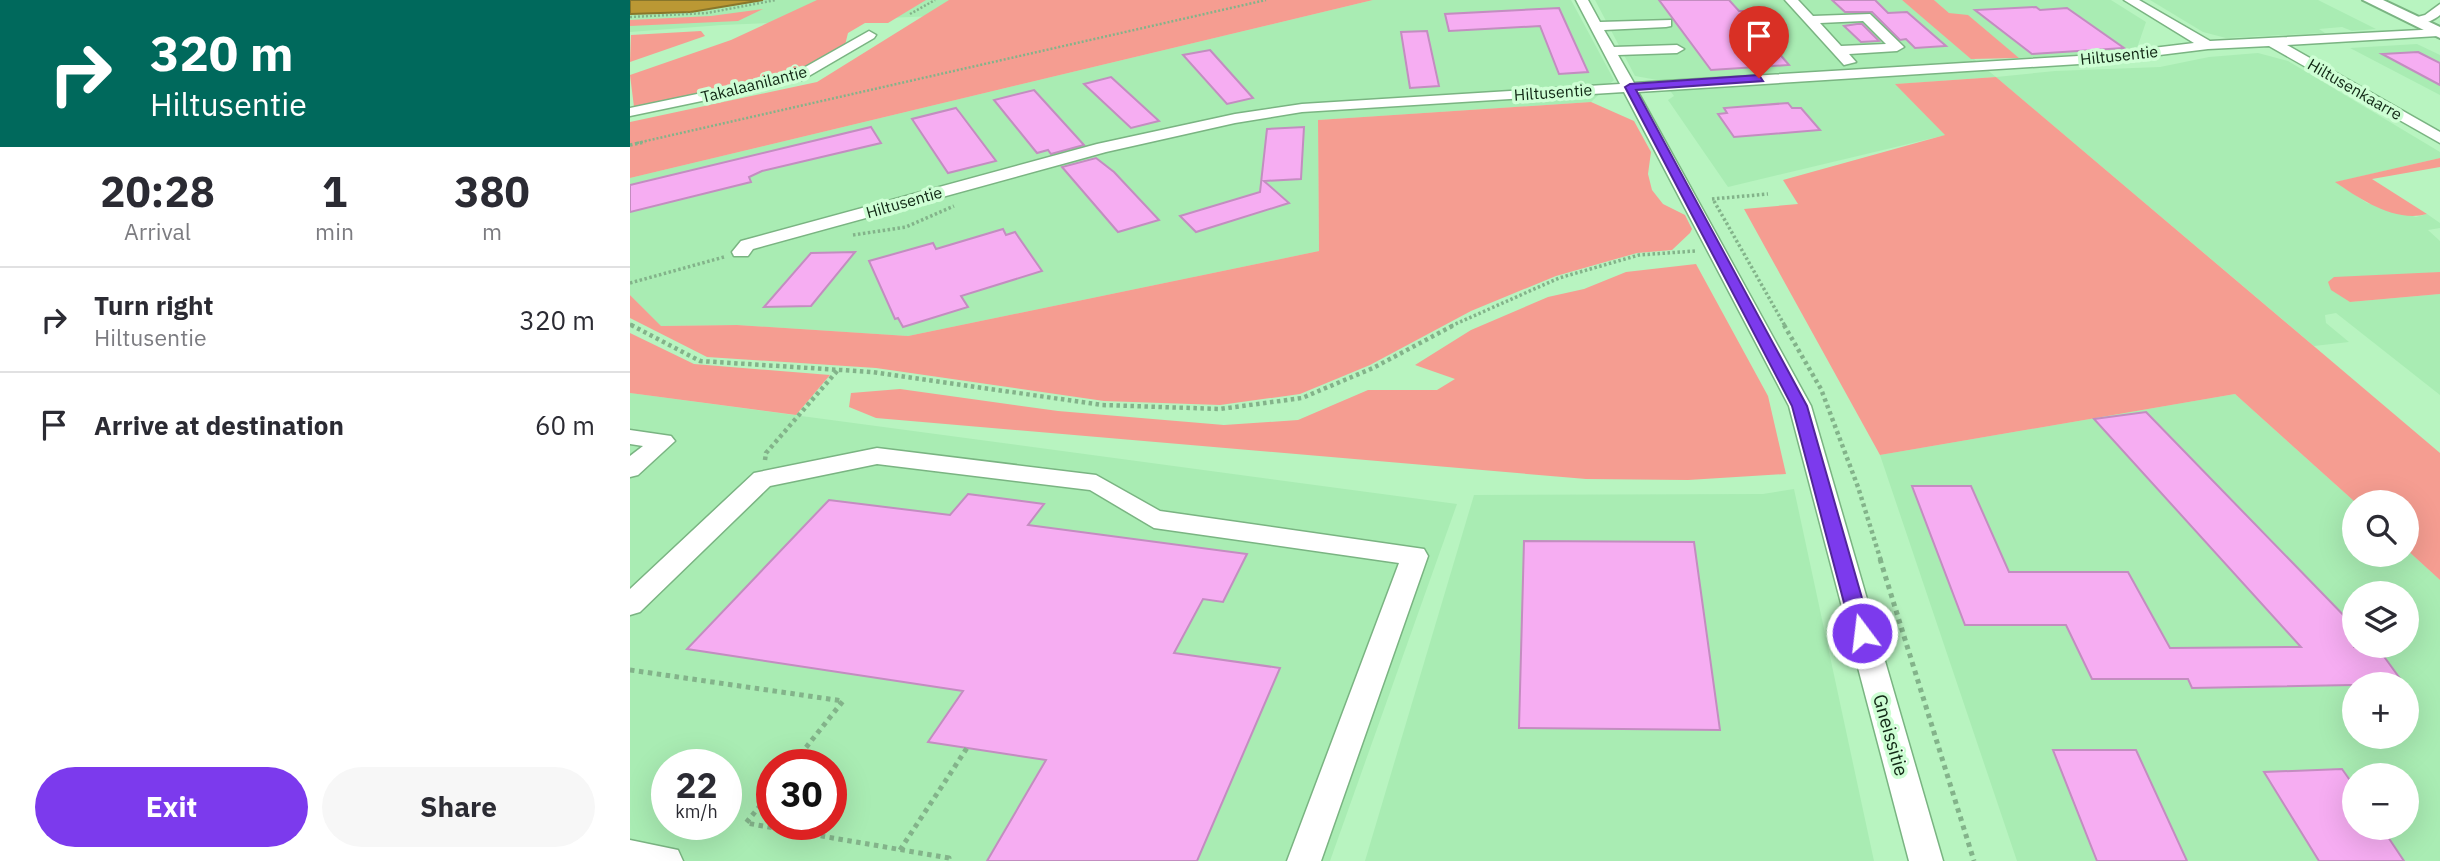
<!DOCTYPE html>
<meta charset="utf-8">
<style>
:root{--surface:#fff;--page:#f7f7f7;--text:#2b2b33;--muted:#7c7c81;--line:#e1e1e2;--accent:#7c3aed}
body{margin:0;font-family:"IBM Plex Sans",sans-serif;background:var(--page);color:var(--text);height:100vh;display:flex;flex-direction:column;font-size:26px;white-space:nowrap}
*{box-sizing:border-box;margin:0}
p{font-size:23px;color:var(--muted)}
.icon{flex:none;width:38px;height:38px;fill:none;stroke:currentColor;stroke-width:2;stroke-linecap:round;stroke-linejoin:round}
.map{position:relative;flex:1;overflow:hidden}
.side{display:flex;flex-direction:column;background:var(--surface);width:630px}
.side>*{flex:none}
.guide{background:#00695c;color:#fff;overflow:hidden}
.buttons{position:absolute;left:1712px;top:490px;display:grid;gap:14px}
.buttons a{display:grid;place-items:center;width:77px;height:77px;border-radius:50%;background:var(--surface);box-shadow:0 7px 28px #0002;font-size:35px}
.speed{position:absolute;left:21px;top:749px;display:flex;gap:14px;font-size:35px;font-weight:700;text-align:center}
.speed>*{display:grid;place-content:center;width:91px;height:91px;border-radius:50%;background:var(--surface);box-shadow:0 7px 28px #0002;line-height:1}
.speed small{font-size:18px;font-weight:400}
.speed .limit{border:10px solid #d22;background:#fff;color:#111}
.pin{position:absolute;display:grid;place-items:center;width:60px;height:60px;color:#fff;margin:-72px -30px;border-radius:50% 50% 50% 0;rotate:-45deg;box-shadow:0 0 7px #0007}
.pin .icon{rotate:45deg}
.me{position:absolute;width:77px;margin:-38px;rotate:345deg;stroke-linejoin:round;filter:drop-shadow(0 0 5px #0008)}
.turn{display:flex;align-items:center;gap:24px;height:147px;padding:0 35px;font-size:32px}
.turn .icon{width:91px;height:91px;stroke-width:2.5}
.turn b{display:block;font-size:49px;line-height:60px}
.eta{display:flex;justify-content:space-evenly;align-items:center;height:119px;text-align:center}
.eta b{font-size:42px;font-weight:700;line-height:49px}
.action{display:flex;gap:14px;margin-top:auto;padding:14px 35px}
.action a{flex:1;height:80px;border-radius:42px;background:var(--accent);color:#fff;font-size:28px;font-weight:700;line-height:80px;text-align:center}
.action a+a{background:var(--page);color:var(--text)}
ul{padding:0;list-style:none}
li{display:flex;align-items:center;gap:21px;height:105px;padding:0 35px;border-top:2px solid var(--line)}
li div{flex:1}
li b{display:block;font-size:26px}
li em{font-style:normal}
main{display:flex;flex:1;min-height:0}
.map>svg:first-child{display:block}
</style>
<main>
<section class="side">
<div class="guide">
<div class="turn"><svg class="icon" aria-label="right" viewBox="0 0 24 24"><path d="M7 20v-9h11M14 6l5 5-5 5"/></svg><div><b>320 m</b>Hiltusentie</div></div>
</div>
<div class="eta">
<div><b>20:28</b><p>Arrival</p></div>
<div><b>1</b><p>min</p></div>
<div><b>380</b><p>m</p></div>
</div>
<ul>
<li><svg class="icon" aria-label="right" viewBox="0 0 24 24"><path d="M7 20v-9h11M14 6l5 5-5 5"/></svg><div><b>Turn right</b><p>Hiltusentie</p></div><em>320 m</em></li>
<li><svg class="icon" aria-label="arrive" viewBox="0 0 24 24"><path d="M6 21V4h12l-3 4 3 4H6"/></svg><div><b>Arrive at destination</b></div><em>60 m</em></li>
</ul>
<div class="action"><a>Exit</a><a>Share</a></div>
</section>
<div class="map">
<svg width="1810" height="861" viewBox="0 0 1810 861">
<rect width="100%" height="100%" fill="#b8f4c0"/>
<g fill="#a9ecb3" fill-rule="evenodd">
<polygon points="0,0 526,0 521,7 92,25 0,32"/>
<polygon points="743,0 941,0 984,80 961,102 688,120 689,251 278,336 107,325 30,326 0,295 0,178"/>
<polygon points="965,0 1272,0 1366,77 1425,71 1530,67 1579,57 1628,53 1658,61 1810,152 1810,158 1706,182 1737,203 1786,217 1797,214 1810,223 1810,228 1798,230 1810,241 1810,272 1762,276 1720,302 1810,294 1810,395 1706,313 1695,315 1696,323 1719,342 1684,346 1366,77 1266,84 1316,135 1098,187 1038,100 1044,96 1033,81 1005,76"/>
<polygon points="1304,0 1481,0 1516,22 1506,51 1389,58 1338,17 1319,13"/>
<polygon points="1520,0 1688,0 1746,29 1722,31 1712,27 1689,29 1695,33 1596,38 1573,32"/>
<polygon points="1787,44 1810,55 1810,95 1720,48"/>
<path d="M0,393L827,504L700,861H0ZM37,765H96V824H37ZM142,765H201V824H142Z"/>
<path d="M1605,394L1725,502L1724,555H1776V549L1810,580V861H1387L1250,455ZM1724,593H1776V646H1724ZM1724,684H1776V737H1724ZM1724,775H1776V828H1724Z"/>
<polygon points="1164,489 1244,861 735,861 844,495 1133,494"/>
</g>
<g fill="#f59d91">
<polygon points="187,0 296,0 258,23 235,23 218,33 215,45 165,72 4,107 0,75 101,40"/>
<polygon points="319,0 743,0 0,178 0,122 187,82"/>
<polygon points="1272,0 1304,0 1319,13 1338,15 1389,58 1341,59"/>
<polygon points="133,9 108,21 0,26 0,20 81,16"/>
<polygon points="71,31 75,36 0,62 1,35"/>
<polygon points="1366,77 1810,453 1810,580 1776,549 1776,502 1725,502 1605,394 1250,455 1114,209 1168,204 1153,180 1315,135 1265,84"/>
<polygon points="961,102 1004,121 1021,152 1018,174 1022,190 1033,204 1055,215 1062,229 1060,233 1042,250 1007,253 926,276 841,311 740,365 670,394 590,405 474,401 246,368 77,357 0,318 0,295 31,326 107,325 278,336 689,251 688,120"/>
<path d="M1810,158V167L1742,179L1797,214C1765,223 1730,199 1705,182Z"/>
<polygon points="1066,264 1138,396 1156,474 1058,480 956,479 246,418 219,407 221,393 270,389 428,411 594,425 668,420 738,390 807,390 825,379 785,365 841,330 918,297 954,289 996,272"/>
<polygon points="1810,272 1810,294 1720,302 1701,290 1698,282 1704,277"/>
<polygon points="0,333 64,364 200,375 166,415 0,393"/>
</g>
<polygon fill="#bb9834" stroke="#88762b" stroke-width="2" points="0,0 133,0 61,12 0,14"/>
<g fill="#f6adf2" stroke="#c38dc0" stroke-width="2">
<polygon points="1029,0 1099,0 1109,11 1113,11 1159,65 1081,70"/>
<polygon points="1202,0 1245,0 1258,13 1277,12 1316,46 1285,48 1276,39 1270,40 1242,12 1215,12"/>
<polygon points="1406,7 1410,10 1437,8 1494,48 1402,54 1345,10"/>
<polygon points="929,8 958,72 929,74 910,26 819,31 815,14"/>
<polygon points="1227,24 1232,24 1249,41 1231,42 1214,26"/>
<polygon points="797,31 809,86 780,88 771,32"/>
<polygon points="580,50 623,98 597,104 553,55"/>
<polygon points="1788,52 1810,63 1810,85 1752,54"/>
<polygon points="481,77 529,121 501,128 454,84"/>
<polygon points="404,90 454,145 421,154 418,150 407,153 364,100"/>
<polygon points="1158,103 1162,108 1171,108 1190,130 1104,137 1088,114 1097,113 1094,108"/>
<polygon points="326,108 330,113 366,161 318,173 282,119"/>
<polygon points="241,127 251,143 132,171 119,177 121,182 0,212 0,185"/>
<polygon points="674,127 671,179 634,181 659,203 566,232 550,216 630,192 637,129"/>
<polygon points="466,158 484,172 529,220 488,232 432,167"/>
<polygon points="373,229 376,235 385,232 412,271 331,296 338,307 273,327 268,318 265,319 239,261 303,243 306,249"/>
<polygon points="225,252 181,306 134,307 181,253"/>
<polygon points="1516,412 1724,626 1724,647 1747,647 1774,684 1562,688 1558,679 1462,679 1436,625 1335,625 1282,486 1341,486 1379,572 1498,572 1540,648 1671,647 1464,419"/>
<polygon points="338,494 414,504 398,525 617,554 593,602 573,599 544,653 650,668 567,861 357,861 416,760 298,742 333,691 57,649 199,500 320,515"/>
<polygon points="894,541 1064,542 1090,730 889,728"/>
<polygon points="1423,750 1506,750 1557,861 1467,861"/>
<polygon points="1712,769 1724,786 1724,828 1752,828 1774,861 1689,861 1634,772"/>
</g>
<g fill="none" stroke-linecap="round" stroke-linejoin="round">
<g stroke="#7ab482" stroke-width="3">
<g id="minor">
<polygon points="946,0 958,0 970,22 1041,20 1041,26 1036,27 974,30 984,47 1047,45 1054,49 1047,53 988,55 1004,83 1465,55 1564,43 1494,0 1509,0 1580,41 1810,29 1808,36 1657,45 1810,132 1810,143 1639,46 1578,49 1465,63 1008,92 1181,406 1313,861 1279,861 1159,406 994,92 672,112 605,123 476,152 123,249 118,256 104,256 102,252 111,241 467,144 605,114 672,104 990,84"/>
<path d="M1155,0H1168L1183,16L1240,14L1274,47L1267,51L1219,54L1226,62L1214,65ZM1233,21L1256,44L1211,46L1190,23Z"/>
<path d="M1810,4V15C1802,22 1785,28 1776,20L1795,15Z"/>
<polygon points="239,31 246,35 244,38 172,80 0,116 0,108 163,74"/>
<polygon points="0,430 41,436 45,441 8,475 0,477 0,456 13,446 0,444"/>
<polygon points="247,448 466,475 530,511 794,549 798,556 691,861 657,861 769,563 524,528 460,490 247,464 140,486 10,612 0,615 0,589 124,473"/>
<polygon points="0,840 48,850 53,861 0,861"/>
</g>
</g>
<g stroke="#7ab482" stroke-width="4">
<polygon id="major" points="1733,0 1753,0 1810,27 1810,38"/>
</g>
<g stroke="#83b38a" stroke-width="2.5" stroke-dasharray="2 2" stroke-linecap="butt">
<polyline points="280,14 305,0"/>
<polyline points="0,17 77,13 146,0"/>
<polyline points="7,143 636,0"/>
</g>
<g stroke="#83b38a" stroke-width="3.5" stroke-dasharray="2.5 2.5" stroke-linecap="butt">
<polyline points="0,145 15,142"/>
<polyline points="1082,199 1138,194"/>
<polyline points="1084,201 1155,326"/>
<polyline points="223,235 276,227 324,206"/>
<polyline points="0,283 94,257"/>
<polyline points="0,324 4,326"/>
<polyline points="821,326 929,278 1009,255 1065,251"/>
</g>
<g stroke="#83b38a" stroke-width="4.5" stroke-dasharray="3.5 3.5" stroke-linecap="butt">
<polyline points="1,325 70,361 242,372 472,405 590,409 672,398 743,368 824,325"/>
<polyline points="1154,325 1191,389 1228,487 1251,561"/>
<polyline points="135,460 136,453 208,370"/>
</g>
<g stroke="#83b38a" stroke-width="5" stroke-dasharray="4.5 4.5" stroke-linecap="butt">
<polyline points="1250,559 1344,861"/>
<polyline points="0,670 213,701 162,765"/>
<polyline points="142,791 116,823 319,858 318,861"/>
<polyline points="270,850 337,748"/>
</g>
<use href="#minor" fill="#fff" fill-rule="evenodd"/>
<use href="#major" fill="#fff" fill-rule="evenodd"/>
</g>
<polygon fill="#7c3aed" stroke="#51269a" stroke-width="2" points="1129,75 1133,81 1006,90 1177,406 1242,633 1239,638 1225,638 1222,633 1162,406 995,87 1000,84"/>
<g text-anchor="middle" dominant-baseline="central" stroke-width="7" stroke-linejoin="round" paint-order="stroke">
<g font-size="16" fill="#112815" stroke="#cefed4">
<text transform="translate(1489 55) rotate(-6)">Hiltusentie</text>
<text transform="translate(124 84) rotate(-14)">Takalaanilantie</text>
<text transform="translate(1725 89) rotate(30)">Hiltusenkaarre</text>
<text transform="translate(923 92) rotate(-4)">Hiltusentie</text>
<text transform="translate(274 202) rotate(-16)">Hiltusentie</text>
</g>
<g font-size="19" fill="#112815" stroke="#cefed4">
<text transform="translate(1261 735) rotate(74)">Gneissitie</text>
</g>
</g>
</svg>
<div class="buttons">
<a><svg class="icon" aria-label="search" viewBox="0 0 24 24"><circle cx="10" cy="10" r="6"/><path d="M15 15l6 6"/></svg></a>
<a><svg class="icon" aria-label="layers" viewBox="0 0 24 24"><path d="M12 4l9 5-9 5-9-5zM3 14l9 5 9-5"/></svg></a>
<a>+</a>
<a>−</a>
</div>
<div class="speed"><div>22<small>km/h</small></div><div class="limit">30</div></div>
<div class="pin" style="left:1129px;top:78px;background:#d93025"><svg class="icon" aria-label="arrive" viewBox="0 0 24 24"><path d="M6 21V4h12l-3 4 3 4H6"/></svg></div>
<svg class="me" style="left:1232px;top:633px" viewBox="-20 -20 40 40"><circle r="17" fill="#7c3aed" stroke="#fff" stroke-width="3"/><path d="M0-11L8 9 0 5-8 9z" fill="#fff"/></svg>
</div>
</main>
